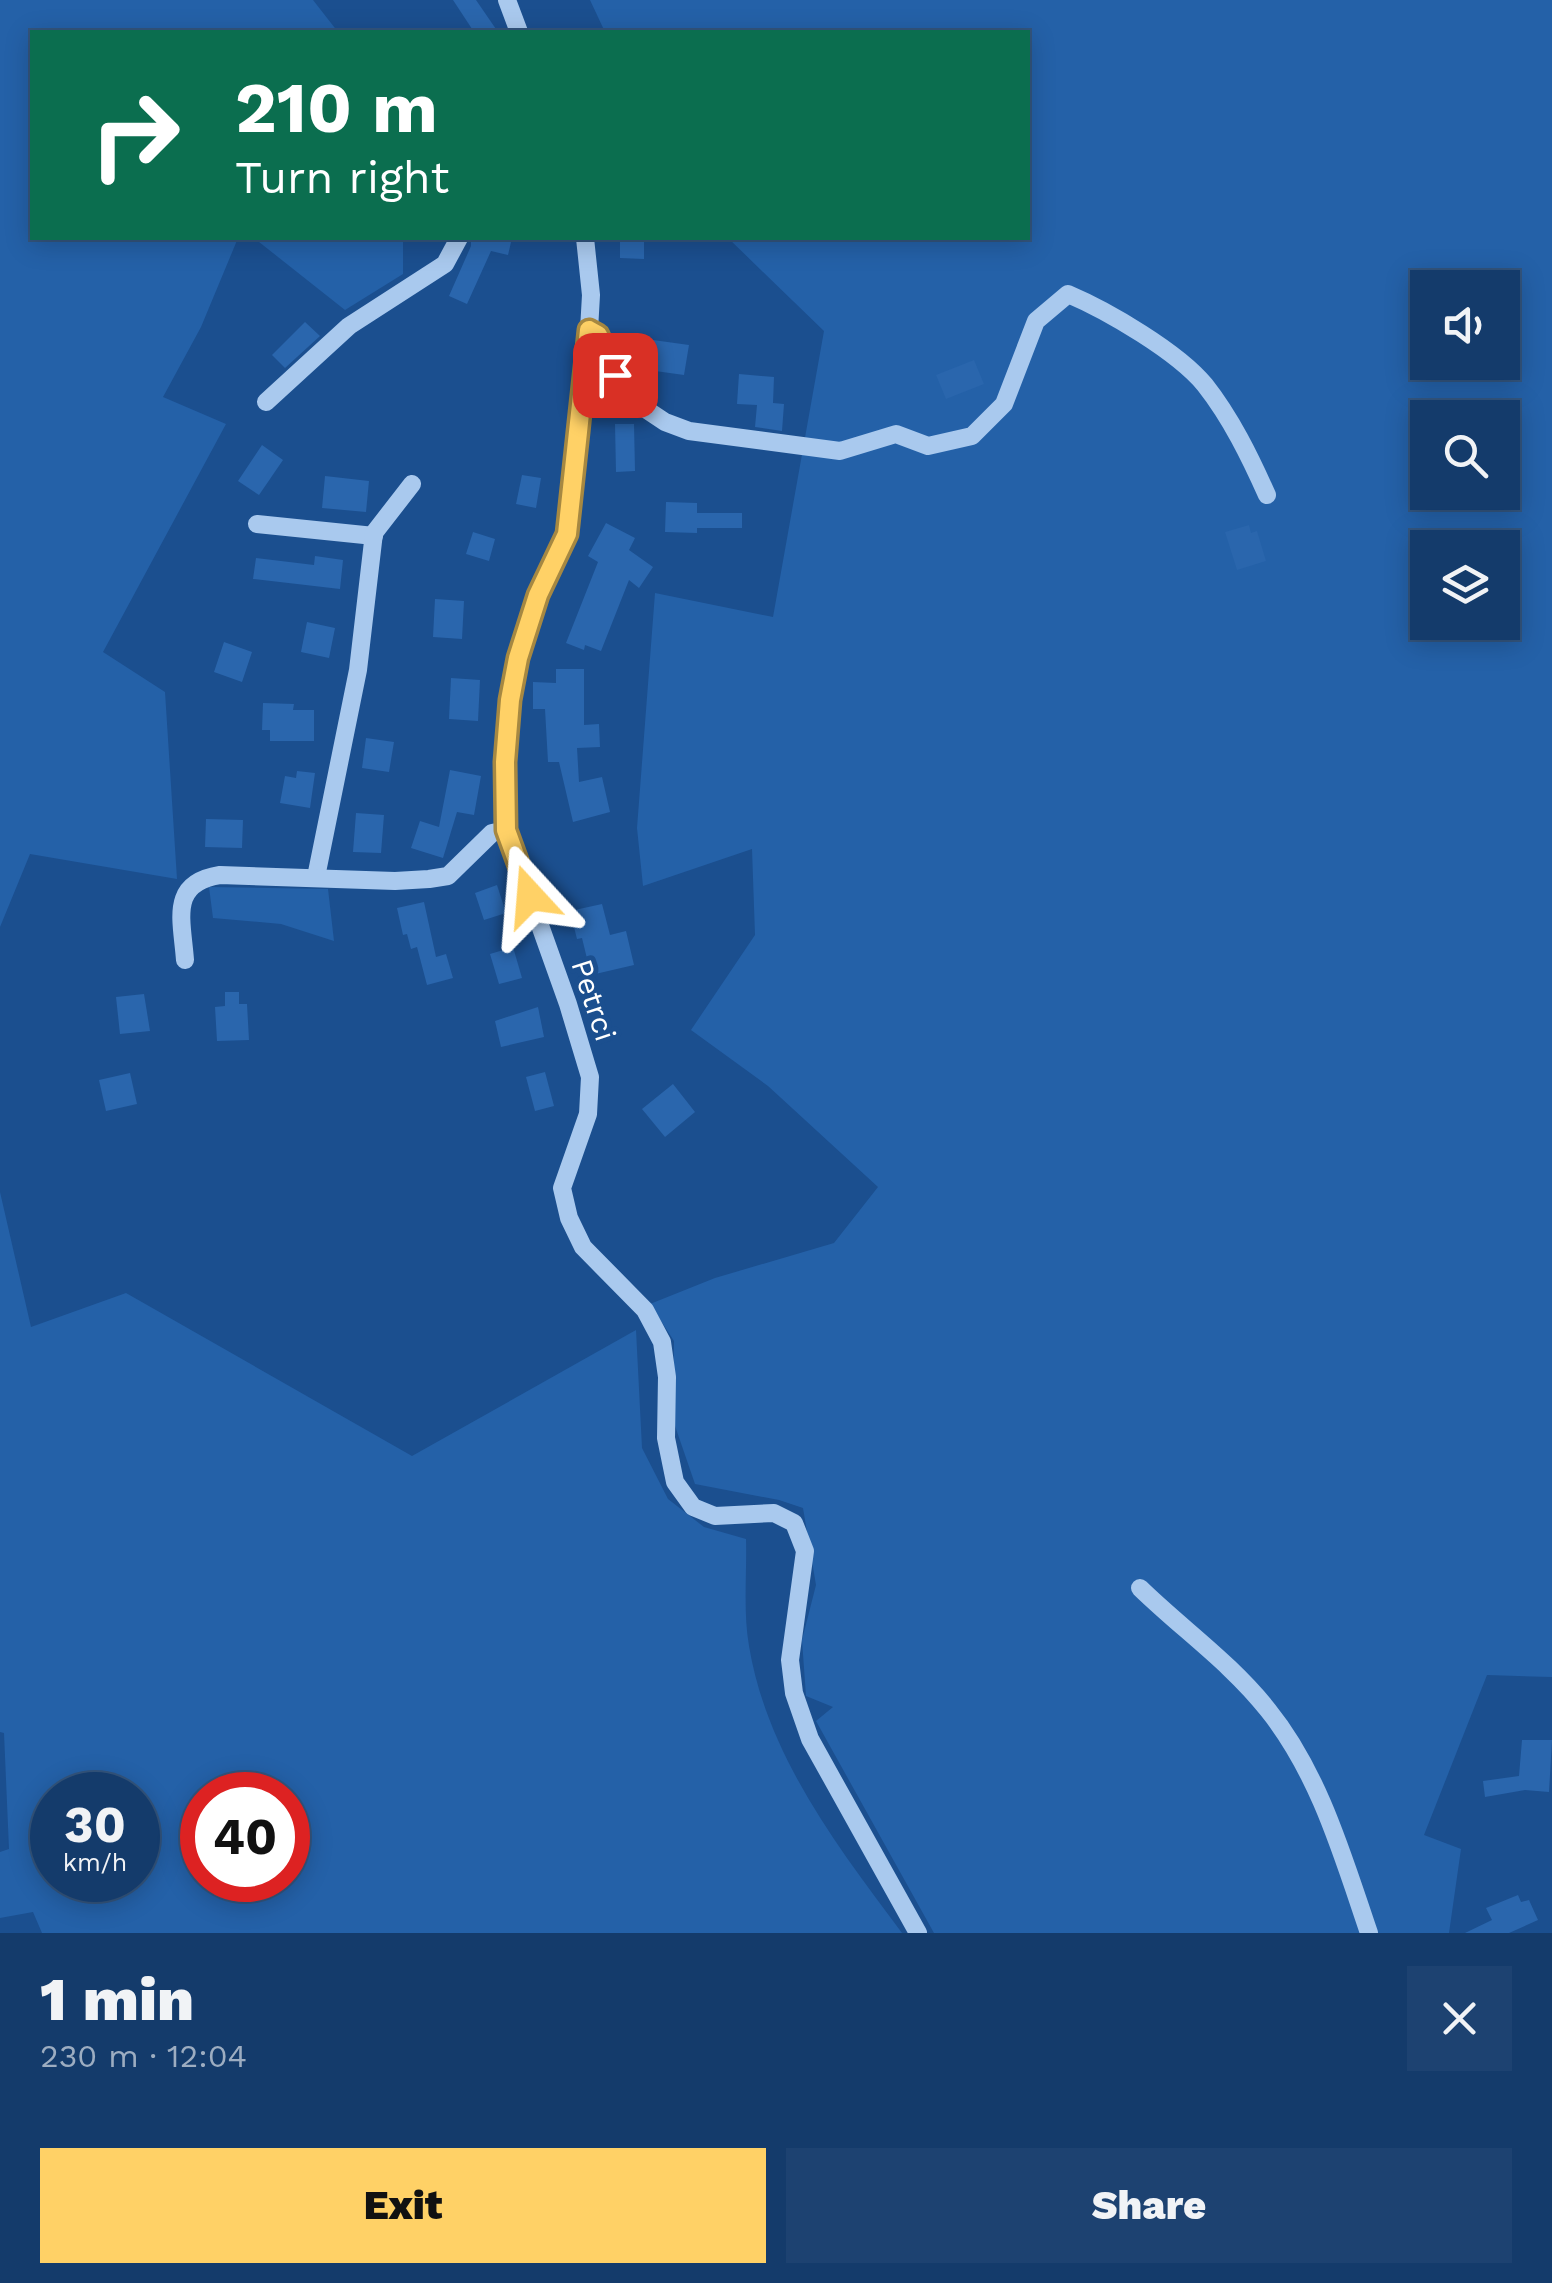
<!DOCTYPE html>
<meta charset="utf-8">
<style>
:root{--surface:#143b6b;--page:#1d4271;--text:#f1f3f6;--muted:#9dadc1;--line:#33557e;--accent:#ffd166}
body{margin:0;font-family:"Work Sans",sans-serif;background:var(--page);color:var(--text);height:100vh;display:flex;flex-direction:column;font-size:38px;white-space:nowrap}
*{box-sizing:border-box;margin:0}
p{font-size:32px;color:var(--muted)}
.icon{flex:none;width:55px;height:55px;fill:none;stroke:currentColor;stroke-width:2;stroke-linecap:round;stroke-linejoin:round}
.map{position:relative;height:1933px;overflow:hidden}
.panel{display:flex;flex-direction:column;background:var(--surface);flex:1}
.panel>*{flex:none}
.top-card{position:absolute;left:30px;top:30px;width:1000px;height:210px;border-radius:0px;box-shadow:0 5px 25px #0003,0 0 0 2px var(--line);background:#0b6e4f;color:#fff;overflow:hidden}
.buttons{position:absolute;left:1410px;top:270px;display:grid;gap:20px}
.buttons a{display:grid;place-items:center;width:110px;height:110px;border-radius:0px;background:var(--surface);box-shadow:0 5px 25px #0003,0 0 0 2px var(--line);font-size:50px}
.speed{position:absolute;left:30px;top:1772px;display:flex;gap:20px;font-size:50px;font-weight:700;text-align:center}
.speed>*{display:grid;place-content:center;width:130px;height:130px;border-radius:50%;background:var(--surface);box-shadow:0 5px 25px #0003,0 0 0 2px var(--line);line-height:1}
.speed small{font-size:25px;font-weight:400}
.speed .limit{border:15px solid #d22;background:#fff;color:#111}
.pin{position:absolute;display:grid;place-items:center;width:85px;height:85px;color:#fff;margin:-42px;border-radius:20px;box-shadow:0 5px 15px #0006}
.me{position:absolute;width:110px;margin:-55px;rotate:341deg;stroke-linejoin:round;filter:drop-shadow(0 0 8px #0008)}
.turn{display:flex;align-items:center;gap:35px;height:210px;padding:0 40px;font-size:45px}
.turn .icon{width:130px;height:130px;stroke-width:2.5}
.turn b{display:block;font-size:70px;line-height:85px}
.round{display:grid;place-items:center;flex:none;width:105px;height:105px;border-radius:0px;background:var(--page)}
.summary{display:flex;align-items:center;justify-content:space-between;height:170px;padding:0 40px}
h1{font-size:60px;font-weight:800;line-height:75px}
.button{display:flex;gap:20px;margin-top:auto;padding:20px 40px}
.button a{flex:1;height:115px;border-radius:0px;background:var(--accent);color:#111;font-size:40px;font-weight:800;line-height:115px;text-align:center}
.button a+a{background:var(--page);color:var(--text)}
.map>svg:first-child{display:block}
</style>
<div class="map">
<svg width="1552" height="1933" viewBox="0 0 1552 1933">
<rect width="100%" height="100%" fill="#1b4f8f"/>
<g fill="#2461a8" fill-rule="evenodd">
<polygon points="0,0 313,0 338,32 32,32 32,238 238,238 201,327 163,397 226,424 103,652 165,692 177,879 30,854 0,927"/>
<path d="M590,0H1552V1677L1487,1675L1424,1835L1461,1849L1449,1933H934L816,1721L833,1707L806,1696L802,1640L816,1585L803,1508L779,1500L695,1484L673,1420L674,1341L650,1304L715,1278L834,1243L878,1187L768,1086L691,1030L755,935L752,849L643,886L637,828L655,593L773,617L824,331L728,238H1028V32H605ZM1428,288H1502V362H1428ZM1428,418H1502V492H1428ZM1428,548H1502V622H1428Z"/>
<polygon points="254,238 403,238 403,274 345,310"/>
<polygon points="209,887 328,889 334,941 281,924 213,918"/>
<path d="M0,1192L31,1327L126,1293L412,1456L636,1330L642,1448L668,1499L704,1527L746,1539C747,1573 743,1612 749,1646C767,1755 837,1846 902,1933H42L33,1912L0,1918V1852L9,1849L4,1733L0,1732ZM52,1795H138V1880H52ZM202,1795H288V1880H202Z"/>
</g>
<g fill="#2a66ad">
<polygon points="453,0 476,0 498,32 474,32"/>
<polygon points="471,238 512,238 508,255 491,251 467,304 449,296 471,246"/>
<polygon points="620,238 644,238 644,259 620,258"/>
<polygon points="305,322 320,336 285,368 272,355"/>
<polygon points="653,340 689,345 684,375 648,370"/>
<polygon points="974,360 984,384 946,399 936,375"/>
<polygon points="739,374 774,377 773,403 784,404 782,431 755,427 757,405 737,404"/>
<polygon points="615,424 634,424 635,471 616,472"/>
<polygon points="262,445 283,460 259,495 238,481"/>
<polygon points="522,475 541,478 536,508 516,504"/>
<polygon points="325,476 369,481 366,512 322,508"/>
<polygon points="666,502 697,503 697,513 742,513 742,528 697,528 697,533 665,532"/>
<polygon points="606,523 635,538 629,550 653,567 639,588 629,580 601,651 585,645 584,650 566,643 598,562 588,556"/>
<polygon points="1249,525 1251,533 1257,531 1266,561 1237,570 1225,532"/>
<polygon points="473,532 495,539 489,561 466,554"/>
<polygon points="315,556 343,560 340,589 253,579 256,558 314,565"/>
<polygon points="435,599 464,601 462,639 433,637"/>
<polygon points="307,622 335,628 329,658 301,652"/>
<polygon points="224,642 252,652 242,682 214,672"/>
<polygon points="556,669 584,669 584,725 599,724 600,747 577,748 579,782 602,777 610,812 573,822 559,762 548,762 545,709 533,709 533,682 556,683"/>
<polygon points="451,678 480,680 478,721 449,719"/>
<polygon points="263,703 294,704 293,710 314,710 314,741 270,741 270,730 262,730"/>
<polygon points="366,738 394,742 389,772 362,768"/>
<polygon points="450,770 481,776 474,815 457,812 443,858 411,848 420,821 439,827"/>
<polygon points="297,771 315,773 310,808 280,803 285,776 296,778"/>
<polygon points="356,813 384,815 381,853 353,852"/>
<polygon points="206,819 243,820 242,848 205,847"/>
<polygon points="497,885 506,913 484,920 475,893"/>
<polygon points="424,902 436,957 446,954 453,978 427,985 417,947 411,949 407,934 403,935 397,908"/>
<polygon points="602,904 610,935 626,931 634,965 591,975 582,938 577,939 570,911"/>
<polygon points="513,947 522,978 499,984 490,954"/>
<polygon points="225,992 239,992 239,1004 247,1004 249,1040 217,1041 215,1007 225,1006"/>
<polygon points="144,994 150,1031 120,1034 116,997"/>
<polygon points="538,1007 544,1037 501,1047 495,1021"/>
<polygon points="545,1072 554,1106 535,1111 526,1077"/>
<polygon points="130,1073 137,1104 106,1111 99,1080"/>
<polygon points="673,1084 695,1112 665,1137 642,1109"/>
<polygon points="1522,1740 1552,1740 1549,1792 1525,1790 1485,1797 1483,1781 1519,1776"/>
<polygon points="1518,1895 1521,1902 1529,1900 1538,1920 1509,1933 1465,1933 1492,1920 1486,1908"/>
</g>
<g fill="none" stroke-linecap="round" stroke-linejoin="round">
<g stroke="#a9c9ee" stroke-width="18">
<polyline points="507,0 519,32"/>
<polyline points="585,238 591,295 589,330 567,534 538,595 518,658 505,762 506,830 568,1004 590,1077 588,1114 562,1188 569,1218 583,1247 645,1310 662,1342 667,1377 666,1438 675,1482 693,1507 715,1516 774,1513 794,1523 805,1551 790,1660 794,1693 810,1739 918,1933"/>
<path d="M589,330L599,335L615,375L641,406L665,422L689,431L840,451L896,434L928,446L972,436L1004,404L1036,321L1068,294C1108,311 1178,352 1205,385C1231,418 1250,457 1267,495"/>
<polyline points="266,402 349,326 445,264 459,238"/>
<polyline points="257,524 374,536"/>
<polyline points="316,877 358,670 374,533 412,484"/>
<path d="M185,960C182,919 169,883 220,875L395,881L429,879L448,876L492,833L506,830"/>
<path d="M1140,1588C1182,1629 1231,1663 1268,1710C1319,1773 1343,1857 1369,1933"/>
</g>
</g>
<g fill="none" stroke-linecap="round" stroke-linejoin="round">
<g stroke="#a68842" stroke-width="25">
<polyline id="route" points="530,896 506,830 505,762 510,700 518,658 538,595 567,534 589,330 598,335 615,375"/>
</g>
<use href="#route" stroke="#ffd166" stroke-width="18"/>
</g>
<g text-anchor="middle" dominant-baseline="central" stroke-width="10" stroke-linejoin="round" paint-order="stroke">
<g font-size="30" fill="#fff" stroke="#1b4f8f">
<text transform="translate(594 1000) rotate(72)">Petrci</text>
</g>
</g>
</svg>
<div class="buttons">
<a><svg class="icon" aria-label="sound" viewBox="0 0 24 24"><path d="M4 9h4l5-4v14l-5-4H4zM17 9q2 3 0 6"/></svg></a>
<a><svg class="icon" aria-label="search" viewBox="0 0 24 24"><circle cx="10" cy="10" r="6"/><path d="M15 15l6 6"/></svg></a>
<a><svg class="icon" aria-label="layers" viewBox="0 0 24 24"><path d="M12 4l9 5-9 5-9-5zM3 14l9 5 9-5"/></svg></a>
</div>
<div class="speed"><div>30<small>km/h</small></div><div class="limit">40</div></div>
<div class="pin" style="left:615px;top:375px;background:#d93025"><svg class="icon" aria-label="arrive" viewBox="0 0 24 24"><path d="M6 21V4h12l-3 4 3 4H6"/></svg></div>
<svg class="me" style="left:530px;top:896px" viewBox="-20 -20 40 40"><path d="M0-17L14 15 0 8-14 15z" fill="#ffd166" stroke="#fff" stroke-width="4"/></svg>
<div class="top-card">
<div class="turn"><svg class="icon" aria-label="right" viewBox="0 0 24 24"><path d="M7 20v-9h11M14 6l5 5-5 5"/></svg><div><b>210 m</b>Turn right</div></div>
</div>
</div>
<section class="panel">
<div class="summary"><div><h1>1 min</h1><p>230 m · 12:04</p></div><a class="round"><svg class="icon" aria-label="close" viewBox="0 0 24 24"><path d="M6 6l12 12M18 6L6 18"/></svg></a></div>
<div class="button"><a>Exit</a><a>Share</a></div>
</section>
